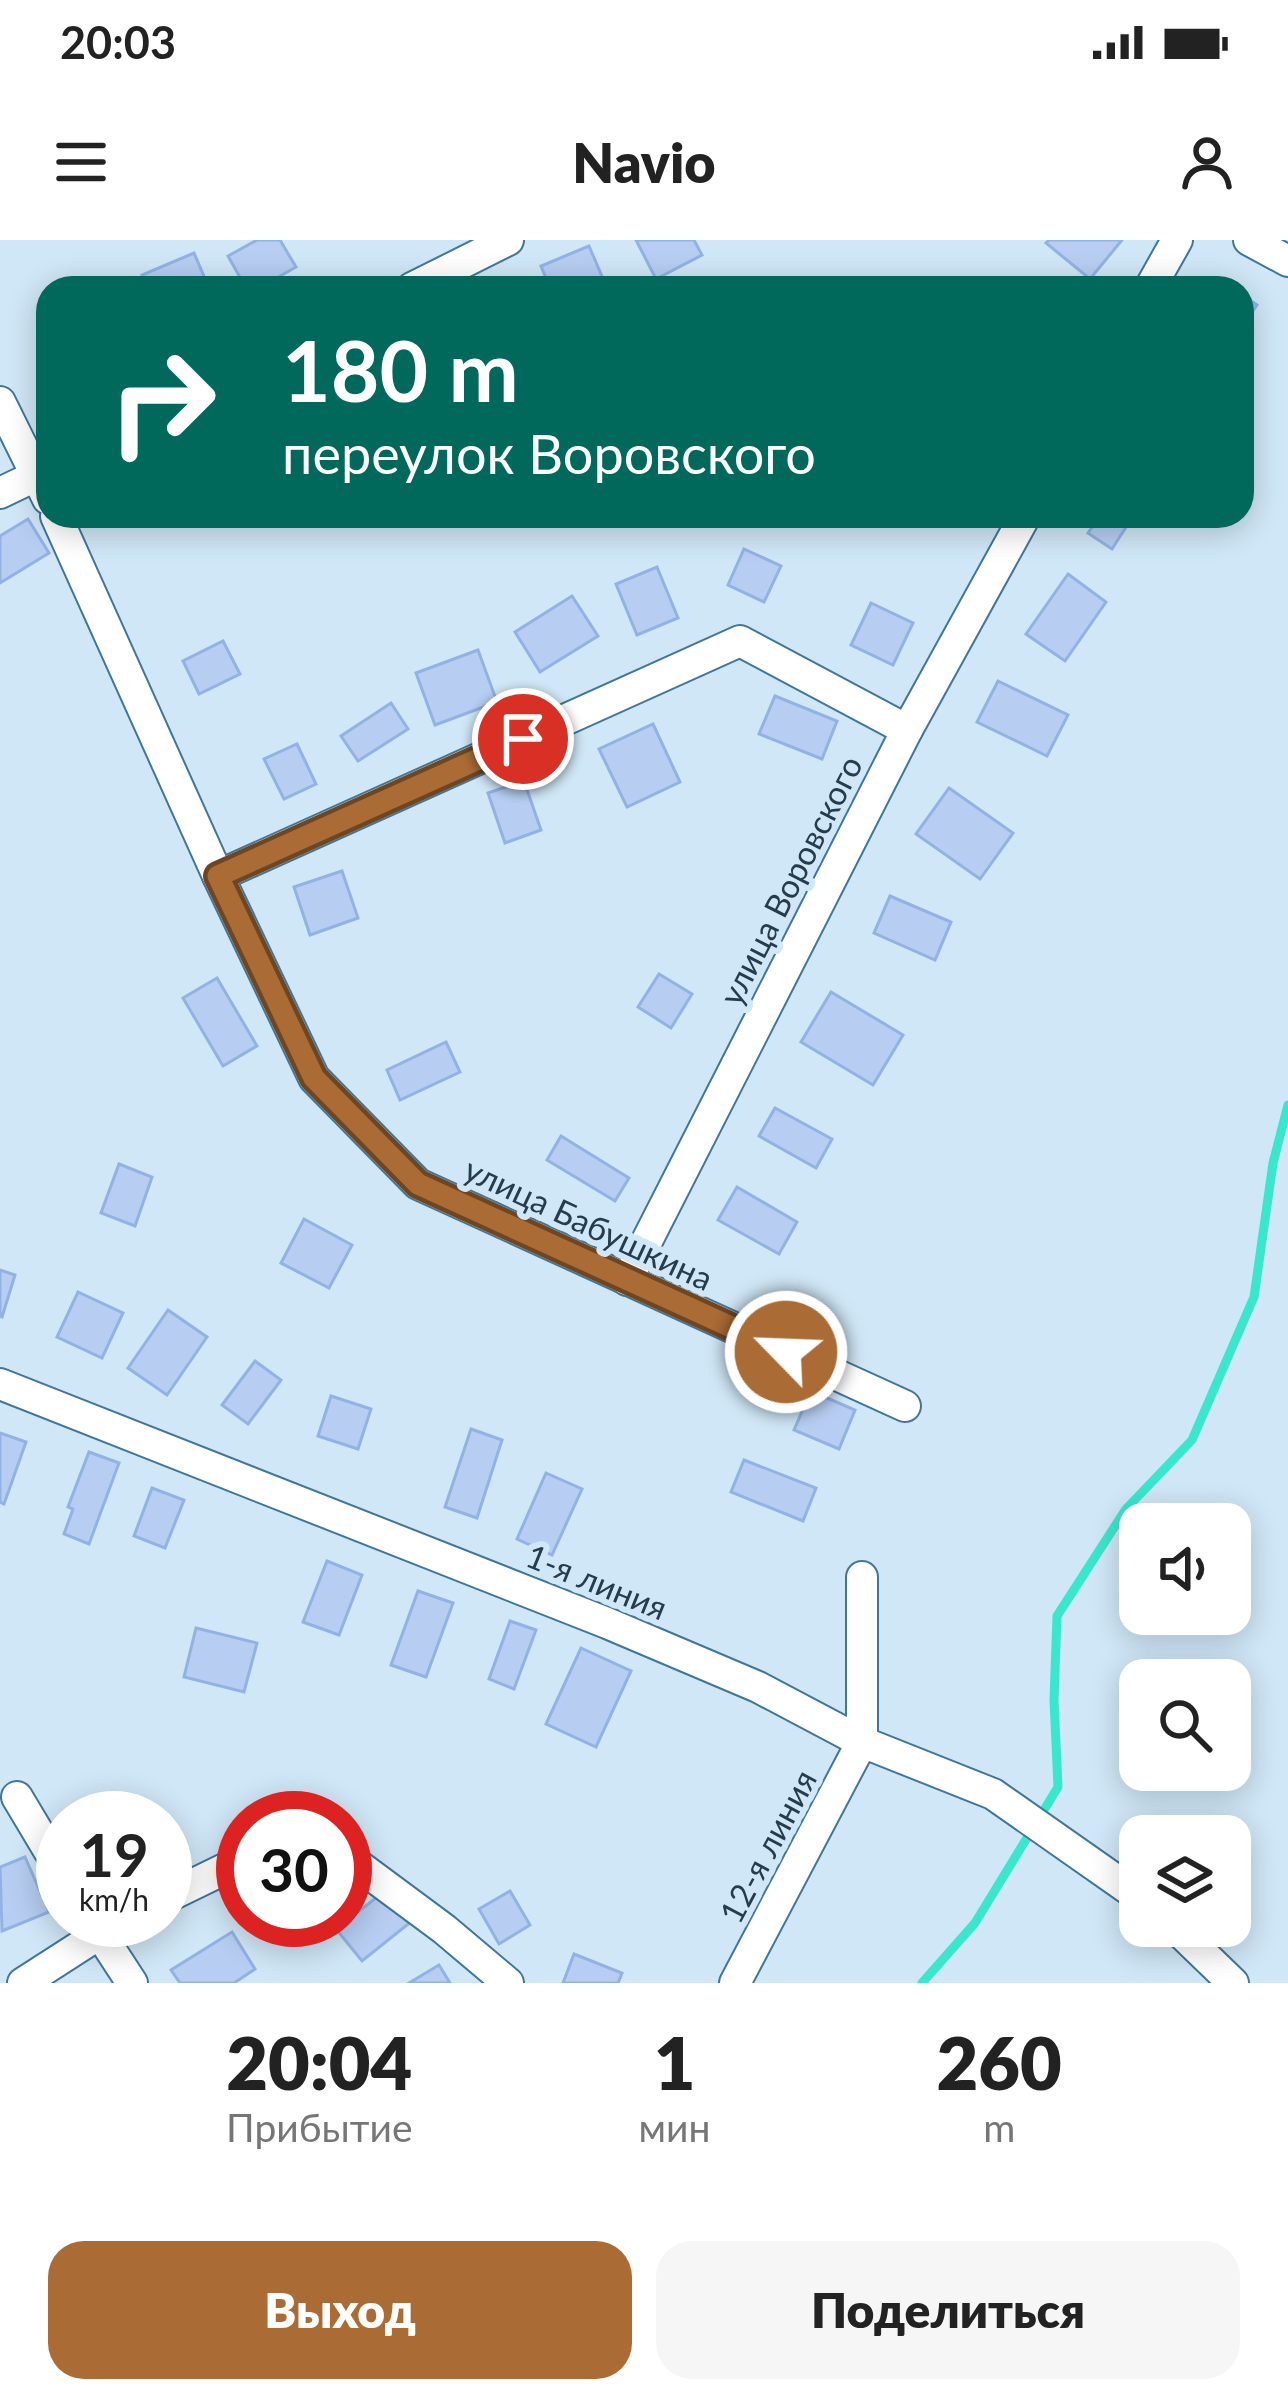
<!DOCTYPE html>
<html lang="ru">
<meta charset="utf-8">
<style>
:root{--surface:#fff;--page:#f6f6f6;--text:#222;--muted:#767676;--accent:#ab6b34}
body{margin:0;font-family:Lato,sans-serif;background:var(--page);color:var(--text);height:100vh;display:flex;flex-direction:column;font-size:45px;white-space:nowrap}
*{box-sizing:border-box;margin:0}
p{font-size:39px;color:var(--muted)}
.icon{flex:none;width:66px;height:66px;fill:none;stroke:currentColor;stroke-width:2;stroke-linecap:round;stroke-linejoin:round}
.map{position:relative;height:1743px;overflow:hidden}
.panel{display:flex;flex-direction:column;background:var(--surface);flex:1}
.panel>*{flex:none}
.top-card{position:absolute;left:36px;top:36px;width:1218px;height:252px;border-radius:36px;box-shadow:0 6px 30px #0003;background:#00695c;color:#fff;overflow:hidden}
.controls{position:absolute;left:1119px;top:1263px;display:grid;gap:24px}
.controls a{display:grid;place-items:center;width:132px;height:132px;border-radius:24px;background:var(--surface);box-shadow:0 6px 30px #0003;font-size:60px}
.speed{position:absolute;left:36px;top:1551px;display:flex;gap:24px;font-size:60px;font-weight:700;text-align:center}
.speed>*{display:grid;place-content:center;width:156px;height:156px;border-radius:50%;background:var(--surface);box-shadow:0 6px 30px #0003;line-height:1}
.speed small{font-size:30px;font-weight:400}
.speed .limit{border:18px solid #d22;background:#fff;color:#111}
.pin{position:absolute;display:grid;place-items:center;width:102px;height:102px;color:#fff;margin:-51px;border:6px solid #fff;border-radius:50%;box-shadow:0 3px 12px #0007}
.me{position:absolute;width:132px;margin:-66px;rotate:294deg;stroke-linejoin:round;filter:drop-shadow(0 0 9px #0008)}
.turn{display:flex;align-items:center;gap:42px;height:252px;padding:0 48px;font-size:54px}
.turn .icon{width:156px;height:156px;stroke-width:2.5}
.turn b{display:block;font-size:84px;line-height:102px}
.eta{display:flex;justify-content:space-evenly;align-items:center;height:204px;text-align:center}
.eta b{font-size:72px;font-weight:800;line-height:84px}
.cta{display:flex;gap:24px;margin-top:auto;padding:24px 48px}
.cta a{flex:1;height:138px;border-radius:36px;background:var(--accent);color:#fff;font-size:48px;font-weight:800;line-height:138px;text-align:center}
.cta a+a{background:var(--page);color:var(--text)}
.status{display:flex;justify-content:space-between;align-items:center;height:84px;padding:0 60px;background:var(--surface);direction:ltr}
.status svg{height:33px;fill:currentColor}
header{display:flex;justify-content:space-between;align-items:center;height:156px;padding:0 48px;background:var(--surface);font-size:54px;font-weight:800}
.map>svg:first-child{display:block}
</style>
<div class="status"><b>20:03</b><svg viewBox="0 0 49 12"><path d="M0 12V9h3v3zM5 12V6h3v6zM10 12V3h3v9zM15 12V0h3v12zM26 1h20v11H26zM47 4h2v5h-2z"/></svg></div>
<header><svg class="icon" aria-label="menu" viewBox="0 0 24 24"><path d="M4 6h16M4 12h16M4 18h16"/></svg>Navio<svg class="icon" aria-label="person" viewBox="0 0 24 24"><circle cx="12" cy="8" r="4"/><path d="M4 21q1-7 8-7t8 7"/></svg></header>
<div class="map">
<svg width="1288" height="1743" viewBox="0 0 1288 1743">
<rect width="100%" height="100%" fill="#d0e7f7"/>
<g fill="none" stroke-linecap="round" stroke-linejoin="round">
<polyline stroke="#39e7cc" stroke-width="9" points="922,1743 975,1683 1058,1547 1054,1460 1057,1376 1126,1269 1192,1200 1254,1057 1273,923 1288,865"/>
</g>
<g fill="#b7cef2" stroke="#92b2e4" stroke-width="3">
<polygon points="257,0 280,0 296,27 259,48 246,48 228,16"/>
<polygon points="636,0 694,0 702,15 656,39"/>
<polygon points="1049,0 1122,0 1090,39 1046,3"/>
<polygon points="589,6 607,48 550,48 541,26"/>
<polygon points="194,13 209,48 148,48 142,35"/>
<polygon points="1242,55 1257,65 1242,87"/>
<polygon points="1100,276 1123,276 1130,281 1112,309 1088,293"/>
<polygon points="28,279 49,313 0,343 0,296"/>
<polygon points="744,309 781,326 764,362 728,345"/>
<polygon points="657,327 678,378 637,395 616,344"/>
<polygon points="1068,334 1106,362 1065,421 1026,394"/>
<polygon points="572,356 598,396 540,432 515,392"/>
<polygon points="871,363 913,383 893,425 851,405"/>
<polygon points="223,401 240,434 199,454 183,421"/>
<polygon points="478,410 497,462 435,485 416,433"/>
<polygon points="998,441 1068,475 1047,516 977,482"/>
<polygon points="775,456 837,481 822,519 759,494"/>
<polygon points="391,463 408,489 358,521 341,496"/>
<polygon points="653,484 680,542 627,567 599,509"/>
<polygon points="297,504 316,544 284,559 264,519"/>
<polygon points="524,541 541,590 505,603 488,553"/>
<polygon points="949,548 1013,593 980,639 916,594"/>
<polygon points="342,631 358,678 310,695 294,647"/>
<polygon points="890,656 951,682 935,720 874,693"/>
<polygon points="659,734 692,754 671,788 638,767"/>
<polygon points="217,738 257,806 223,826 183,758"/>
<polygon points="831,752 903,795 873,845 801,802"/>
<polygon points="446,802 460,832 400,860 387,830"/>
<polygon points="775,868 832,899 816,928 759,896"/>
<polygon points="561,896 629,938 615,961 547,920"/>
<polygon points="119,924 152,937 135,986 101,973"/>
<polygon points="737,947 797,982 779,1014 718,980"/>
<polygon points="304,979 352,1005 329,1048 281,1023"/>
<polygon points="0,1030 15,1035 2,1077 0,1076"/>
<polygon points="78,1052 123,1073 102,1118 57,1097"/>
<polygon points="168,1070 207,1097 167,1155 128,1128"/>
<polygon points="255,1121 281,1140 248,1184 222,1165"/>
<polygon points="811,1151 855,1170 839,1209 794,1190"/>
<polygon points="331,1156 371,1169 358,1209 318,1196"/>
<polygon points="471,1189 502,1200 477,1278 445,1267"/>
<polygon points="0,1193 26,1202 4,1264 0,1262"/>
<polygon points="89,1212 119,1223 89,1304 64,1294 73,1269 68,1267"/>
<polygon points="744,1220 816,1248 803,1281 731,1252"/>
<polygon points="546,1233 582,1249 552,1315 517,1299"/>
<polygon points="152,1248 184,1260 165,1308 134,1296"/>
<polygon points="327,1321 362,1335 339,1395 303,1382"/>
<polygon points="418,1351 453,1363 426,1437 391,1425"/>
<polygon points="510,1381 536,1390 514,1449 489,1439"/>
<polygon points="196,1388 257,1403 244,1452 184,1437"/>
<polygon points="581,1408 631,1431 596,1507 546,1484"/>
<polygon points="134,1563 145,1578 113,1578"/>
<polygon points="25,1617 49,1672 2,1691 0,1627"/>
<polygon points="386,1650 412,1681 362,1721 336,1689"/>
<polygon points="510,1651 530,1685 499,1704 479,1669"/>
<polygon points="232,1692 255,1729 234,1743 180,1743 171,1730"/>
<polygon points="574,1714 622,1733 618,1743 563,1743"/>
<polygon points="439,1725 450,1743 409,1743"/>
</g>
<g fill="none" stroke-linecap="round" stroke-linejoin="round">
<g stroke="#40769a" stroke-width="34">
<g id="minor">
<polyline points="1249,0 1288,21"/>
<polyline points="412,48 508,0"/>
<polyline points="1150,48 1177,0"/>
<polyline points="0,162 48,259"/>
<polyline points="0,253 48,230"/>
<polyline points="56,276 218,636 314,838 418,944 905,1166"/>
<polyline points="218,636 740,401 907,490"/>
<polyline points="627,1040 907,490 1025,276"/>
<polyline points="0,1144 607,1383 758,1447 862,1502 993,1554 1140,1657"/>
<polyline points="17,1557 63,1634"/>
<polyline points="345,1619 355,1623 444,1689 508,1743"/>
<polyline points="165,1658 243,1620"/>
<polyline points="91,1680 132,1743"/>
<polyline points="1174,1686 1233,1743"/>
<polyline points="23,1743 121,1680"/>
<polyline points="735,1743 862,1502 862,1337"/>
</g>
</g>
<use href="#minor" stroke="#fff" stroke-width="30"/>
</g>
<g fill="none" stroke-linecap="round" stroke-linejoin="round">
<g stroke="#6f4622" stroke-width="30">
<polyline id="route" points="523,499 218,636 314,838 418,944 786,1112"/>
</g>
<use href="#route" stroke="#ab6b34" stroke-width="21"/>
</g>
<g text-anchor="middle" dominant-baseline="central" stroke-width="12" stroke-linejoin="round" paint-order="stroke">
<g font-size="33" fill="#253c4c" stroke="#d0e7f7">
<text transform="translate(790 640) rotate(-63)">улица Воровского</text>
<text transform="translate(589 983) rotate(25)">улица Бабушкина</text>
<text transform="translate(597 1341) rotate(22)">1-я линия</text>
<text transform="translate(767 1606) rotate(-62)">12-я линия</text>
</g>
</g>
</svg>
<div class="controls">
<a><svg class="icon" aria-label="sound" viewBox="0 0 24 24"><path d="M4 9h4l5-4v14l-5-4H4zM17 9q2 3 0 6"/></svg></a>
<a><svg class="icon" aria-label="search" viewBox="0 0 24 24"><circle cx="10" cy="10" r="6"/><path d="M15 15l6 6"/></svg></a>
<a><svg class="icon" aria-label="layers" viewBox="0 0 24 24"><path d="M12 4l9 5-9 5-9-5zM3 14l9 5 9-5"/></svg></a>
</div>
<div class="speed"><div>19<small>km/h</small></div><div class="limit">30</div></div>
<div class="pin" style="left:523px;top:499px;background:#d93025"><svg class="icon" aria-label="arrive" viewBox="0 0 24 24"><path d="M6 21V4h12l-3 4 3 4H6"/></svg></div>
<svg class="me" style="left:786px;top:1112px" viewBox="-20 -20 40 40"><circle r="17" fill="#ab6b34" stroke="#fff" stroke-width="3"/><path d="M0-11L8 9 0 5-8 9z" fill="#fff"/></svg>
<div class="top-card">
<div class="turn"><svg class="icon" aria-label="right" viewBox="0 0 24 24"><path d="M7 20v-9h11M14 6l5 5-5 5"/></svg><div><b>180 m</b>переулок Воровского</div></div>
</div>
</div>
<section class="panel">
<div class="eta">
<div><b>20:04</b><p>Прибытие</p></div>
<div><b>1</b><p>мин</p></div>
<div><b>260</b><p>m</p></div>
</div>
<div class="cta"><a>Выход</a><a>Поделиться</a></div>
</section>
